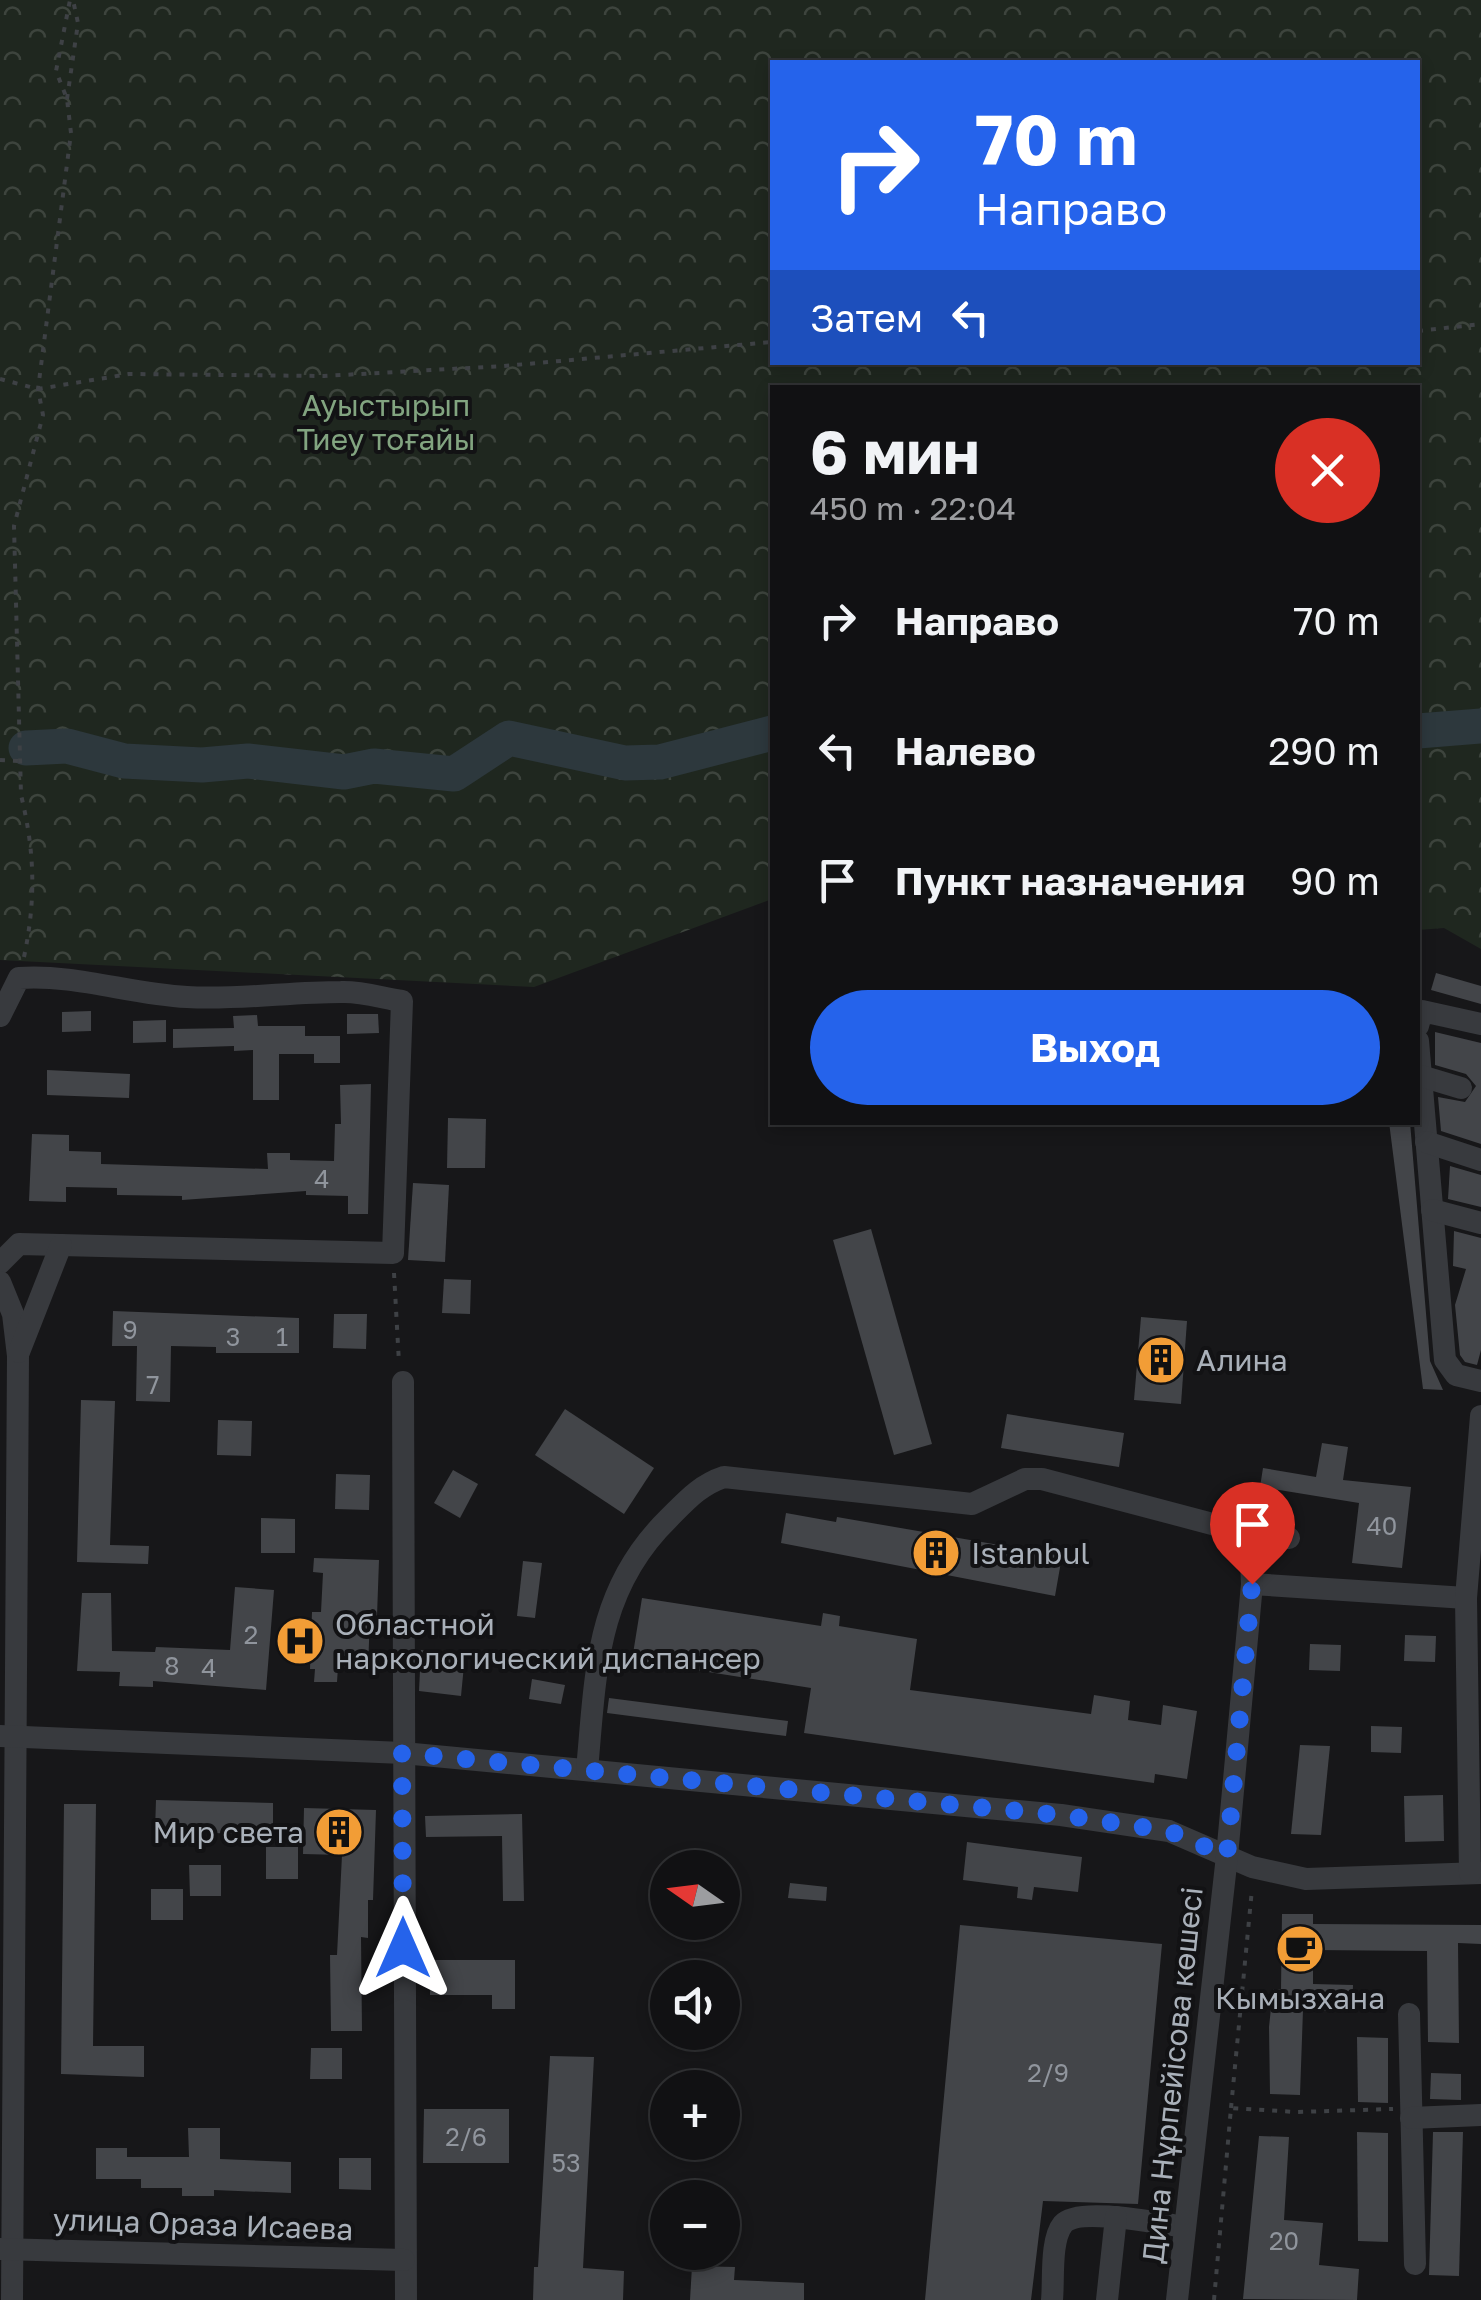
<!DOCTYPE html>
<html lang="ru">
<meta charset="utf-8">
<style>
:root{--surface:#111113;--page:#1a1a1c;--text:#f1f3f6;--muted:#9c9da0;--line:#303133;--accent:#2563eb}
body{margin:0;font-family:"Golos Text",sans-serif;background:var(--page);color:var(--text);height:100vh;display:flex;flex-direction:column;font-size:38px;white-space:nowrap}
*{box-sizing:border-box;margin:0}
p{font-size:32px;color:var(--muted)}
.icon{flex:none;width:55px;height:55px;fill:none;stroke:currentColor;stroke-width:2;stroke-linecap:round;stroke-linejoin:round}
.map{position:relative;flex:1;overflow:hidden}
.side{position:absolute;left:770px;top:385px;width:650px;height:740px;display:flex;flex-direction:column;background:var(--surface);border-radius:0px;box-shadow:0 5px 15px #0003,0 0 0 2px var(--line)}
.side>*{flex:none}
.hud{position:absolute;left:770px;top:60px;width:650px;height:305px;border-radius:0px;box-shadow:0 5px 15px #0003,0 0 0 2px var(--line);background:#2563eb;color:#fff;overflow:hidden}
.needle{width:65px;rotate:284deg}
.buttons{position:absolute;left:650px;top:1850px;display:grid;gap:20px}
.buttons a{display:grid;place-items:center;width:90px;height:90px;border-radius:50%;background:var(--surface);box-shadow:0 5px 15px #0003,0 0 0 2px var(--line);font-size:50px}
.pin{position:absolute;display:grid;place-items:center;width:85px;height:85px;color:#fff;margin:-102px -42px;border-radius:50% 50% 50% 0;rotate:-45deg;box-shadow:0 0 10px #0007}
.pin .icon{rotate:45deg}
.me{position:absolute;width:110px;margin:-55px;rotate:0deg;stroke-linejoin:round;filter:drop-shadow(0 0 8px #0008)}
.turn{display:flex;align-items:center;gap:35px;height:210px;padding:0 40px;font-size:45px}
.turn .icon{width:130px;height:130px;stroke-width:2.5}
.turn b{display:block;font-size:70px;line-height:85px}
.then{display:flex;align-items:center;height:95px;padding:0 40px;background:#0003;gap:20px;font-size:38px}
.round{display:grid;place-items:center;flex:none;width:105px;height:105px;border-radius:52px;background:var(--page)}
.summary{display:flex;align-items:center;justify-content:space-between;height:170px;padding:0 40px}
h1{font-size:60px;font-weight:700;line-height:75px}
.action{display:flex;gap:20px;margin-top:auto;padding:20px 40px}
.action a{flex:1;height:115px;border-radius:60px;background:var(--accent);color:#fff;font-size:40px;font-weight:700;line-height:115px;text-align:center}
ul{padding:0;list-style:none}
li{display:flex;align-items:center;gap:30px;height:130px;padding:0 40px}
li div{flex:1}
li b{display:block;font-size:38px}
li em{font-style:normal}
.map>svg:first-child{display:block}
</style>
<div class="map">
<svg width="1481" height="2300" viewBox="0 0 1481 2300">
<defs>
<pattern id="forest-crowns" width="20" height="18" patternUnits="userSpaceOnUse" patternTransform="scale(2.5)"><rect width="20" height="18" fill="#1f271f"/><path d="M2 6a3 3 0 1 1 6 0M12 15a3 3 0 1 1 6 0" fill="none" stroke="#3d443d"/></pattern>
</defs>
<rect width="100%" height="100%" fill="#171719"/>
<path fill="url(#forest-crowns)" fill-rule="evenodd" d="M0,0H1481V949L1444,928L1418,930V388H772V899L534,987L0,960ZM772,62H1418V362H772Z"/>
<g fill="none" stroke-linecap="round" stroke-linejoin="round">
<g stroke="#2d383d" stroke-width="35">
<polyline points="1418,731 1481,726"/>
<polyline points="26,748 67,746 124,761 202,765 248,761 344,772 374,766 454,774 509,738 625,763 660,762 772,733"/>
</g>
</g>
<g fill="#434549">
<polygon points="1436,973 1481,986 1481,1004 1431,990"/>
<polygon points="91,1011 91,1031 62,1032 62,1012"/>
<polygon points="347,1014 378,1014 379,1033 347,1034"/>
<polygon points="257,1015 258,1026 305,1026 305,1036 340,1036 340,1063 314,1063 314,1054 279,1054 279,1100 253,1100 253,1050 234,1051 234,1046 173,1048 173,1029 234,1028 233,1016"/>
<polygon points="166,1020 166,1042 133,1043 133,1021"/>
<polygon points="1435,1032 1481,1043 1481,1144 1441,1131 1438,1097 1465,1102 1476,1086 1466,1074 1435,1065"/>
<polygon points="47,1070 130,1074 129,1098 47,1095"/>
<polygon points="371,1084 368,1214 348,1214 348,1196 306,1195 306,1191 182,1200 182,1196 117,1195 117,1188 66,1187 66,1202 29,1201 32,1134 69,1135 69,1151 101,1152 101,1164 268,1169 267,1153 290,1153 290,1160 334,1161 335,1124 341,1124 340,1085"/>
<polygon points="448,1118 486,1119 485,1168 447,1168"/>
<polygon points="1389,1122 1410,1122 1430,1361 1443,1390 1423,1389"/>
<polygon points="1450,1166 1481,1175 1481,1207 1448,1199"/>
<polygon points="413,1183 449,1185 445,1262 408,1260"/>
<polygon points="871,1229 932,1444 894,1455 833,1240"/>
<polygon points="1454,1231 1481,1238 1481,1350 1477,1365 1465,1362 1460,1355 1455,1305 1466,1269 1453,1266"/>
<polygon points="444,1279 471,1280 470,1314 442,1313"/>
<polygon points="113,1311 299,1318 299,1353 216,1353 216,1347 171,1346 170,1402 136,1401 137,1346 112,1346"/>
<polygon points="334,1314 367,1314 366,1349 333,1348"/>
<polygon points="1141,1317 1187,1321 1181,1404 1134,1400"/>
<polygon points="81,1400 115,1401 110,1545 149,1546 148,1564 77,1562"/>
<polygon points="565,1409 654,1468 624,1514 535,1455"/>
<polygon points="1007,1414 1124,1433 1119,1467 1001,1448"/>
<polygon points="218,1420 252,1421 251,1456 217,1455"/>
<polygon points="1322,1443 1348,1447 1343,1480 1411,1487 1402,1568 1352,1563 1359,1503 1260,1487 1263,1468 1316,1477"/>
<polygon points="453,1470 478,1484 460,1518 434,1503"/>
<polygon points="336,1474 370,1475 369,1510 335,1509"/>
<polygon points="786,1513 836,1522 837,1517 1062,1556 1055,1596 781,1543"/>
<polygon points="261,1518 295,1519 295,1553 261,1553"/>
<polygon points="314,1558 379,1560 377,1616 370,1616 368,1668 338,1667 337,1682 314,1682 315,1669 310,1669 312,1612 321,1612 323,1573 313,1572"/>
<polygon points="523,1561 542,1563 535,1618 517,1616"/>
<polygon points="235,1587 274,1590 266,1690 153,1681 153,1687 119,1686 120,1672 77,1671 82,1593 111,1593 112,1651 155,1652 156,1647 230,1650"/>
<polygon points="642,1598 821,1626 823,1613 840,1616 839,1626 917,1639 910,1690 1091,1714 1094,1695 1130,1701 1128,1720 1161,1725 1163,1705 1197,1711 1187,1779 1155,1774 1154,1783 804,1733 811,1688 632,1660"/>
<polygon points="1405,1635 1436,1636 1435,1662 1404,1661"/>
<polygon points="1310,1644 1341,1645 1340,1671 1309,1670"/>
<polygon points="421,1650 465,1655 461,1696 419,1691"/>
<polygon points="532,1679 565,1685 561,1704 529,1699"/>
<polygon points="609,1698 788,1721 786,1736 607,1713"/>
<polygon points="1371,1726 1402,1727 1401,1753 1371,1752"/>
<polygon points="1300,1745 1330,1746 1321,1835 1291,1834"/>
<polygon points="1443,1795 1444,1841 1405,1842 1404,1796"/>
<polygon points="156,1800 273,1803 273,1835 155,1831"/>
<polygon points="64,1804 96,1804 93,2046 144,2046 144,2077 61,2074"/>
<polygon points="304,1808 376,1810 373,1900 368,1900 368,1938 361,1937 362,2031 331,2031 330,1955 337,1955 342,1855 303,1854"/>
<polygon points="522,1814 524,1901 503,1901 502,1836 426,1837 425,1816"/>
<polygon points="967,1842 1082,1857 1078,1892 1034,1887 1032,1900 1017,1898 1018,1887 963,1880"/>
<rect x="266" y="1847" width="32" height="32"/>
<polygon points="189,1865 221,1865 221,1896 190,1896"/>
<polygon points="790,1883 827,1887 826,1901 788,1898"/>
<rect x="151" y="1889" width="32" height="31"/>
<polygon points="1282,1914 1313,1914 1313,1924 1481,1925 1481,1944 1458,1943 1459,2043 1428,2042 1427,1951 1313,1950 1313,1984 1353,1985 1352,2011 1303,2010 1300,2095 1270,2094 1269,2027 1273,1989 1281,1989"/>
<polygon points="960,1925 1162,1944 1138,2204 1043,2201 1031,2300 925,2300"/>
<polygon points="430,1960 515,1960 515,2009 492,2009 492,1995 430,1995"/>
<polygon points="1357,2037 1388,2038 1388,2103 1358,2102"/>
<polygon points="311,2048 342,2048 342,2079 310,2079"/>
<polygon points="550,2056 594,2057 583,2268 624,2271 623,2300 533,2300 534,2267 538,2267"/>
<polygon points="1431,2073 1461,2074 1461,2100 1430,2099"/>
<polygon points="424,2109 509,2109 509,2163 423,2163"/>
<polygon points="188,2128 220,2128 220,2159 291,2162 291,2193 214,2190 214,2196 182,2196 182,2188 141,2188 141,2179 96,2179 96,2148 127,2148 127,2157 189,2157"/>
<polygon points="1357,2132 1388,2133 1388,2242 1358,2241"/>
<polygon points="1433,2132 1463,2132 1459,2276 1429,2275"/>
<polygon points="1259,2136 1289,2137 1284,2220 1323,2223 1319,2265 1359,2269 1357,2300 1243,2299"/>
<polygon points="339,2158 371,2158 371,2190 339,2189"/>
<polygon points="692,2266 735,2267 734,2280 804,2283 804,2300 690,2300"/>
</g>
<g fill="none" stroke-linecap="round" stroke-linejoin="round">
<g stroke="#3e4145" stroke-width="4" stroke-dasharray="5 8" stroke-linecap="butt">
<polyline points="67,99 78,23 73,0"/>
<polyline points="1418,331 1481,324"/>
<polyline points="0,379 38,389 129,374 324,376 504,366 772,342"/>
<polyline points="0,760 19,761"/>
<path d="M24,957C36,900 35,852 21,795L14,526L43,415L38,389L71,133L67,99L56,71L70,0"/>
<polyline points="394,1273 399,1363"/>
<polyline points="1231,2108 1252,1889"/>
<polyline points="1214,2300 1231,2108 1296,2112 1393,2109"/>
</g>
<g stroke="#383a3e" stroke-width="22">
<path d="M0,1016L19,978C75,974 130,994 187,997C239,1000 289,992 341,992C361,991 382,998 402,1001L393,1253L19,1244L0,1263"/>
<polyline points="1418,1026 1422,1011 1481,1024"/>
<polyline points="1418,1041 1445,1360 1456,1375 1481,1381"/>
<polyline points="1421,1076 1461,1088"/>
<polyline points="1426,1142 1481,1160"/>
<polyline points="1432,1210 1481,1223"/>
<polyline points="0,1282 13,1314 18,1356 12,2300"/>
<polyline points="19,1352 61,1245"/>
<polyline points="403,1382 406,2300"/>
<polyline points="1252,1584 1466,1598"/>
<polyline points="0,1736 403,1753 1061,1815 1169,1831 1252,1867 1306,1879 1481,1873"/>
<path d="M587,1770C596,1673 595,1590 669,1518C687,1500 700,1485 724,1477L972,1504L1025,1479H1042L1250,1534L1289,1538"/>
<polyline points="1470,1873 1466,1598 1481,1416"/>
<polyline points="1409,2014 1415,2264"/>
<polyline points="1411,2118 1481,2115"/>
<polyline points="0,2249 404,2260"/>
<path d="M1052,2300C1054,2280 1050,2240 1063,2224C1079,2206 1162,2224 1185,2227"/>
<polyline points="1107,2300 1116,2217"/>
<polyline points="1177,2300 1227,1856 1252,1584 1250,1534"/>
</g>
</g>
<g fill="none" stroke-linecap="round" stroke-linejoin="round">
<polyline stroke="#2563eb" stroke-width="18" stroke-dasharray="0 32.4" points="403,1948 402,1753 1061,1815 1169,1831 1227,1856 1252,1584"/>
</g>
<defs>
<g id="building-disc" transform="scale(2.5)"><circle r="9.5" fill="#f29d36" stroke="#121214"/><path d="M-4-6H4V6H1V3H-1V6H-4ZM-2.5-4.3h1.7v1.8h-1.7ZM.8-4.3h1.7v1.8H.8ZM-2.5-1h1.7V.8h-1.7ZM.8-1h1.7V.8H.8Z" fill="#111"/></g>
<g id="hospital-disc" transform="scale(2.5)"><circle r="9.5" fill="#f29d36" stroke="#121214"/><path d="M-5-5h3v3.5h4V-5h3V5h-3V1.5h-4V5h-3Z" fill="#111"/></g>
<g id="cafe-disc" transform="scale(2.5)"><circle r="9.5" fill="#f29d36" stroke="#121214"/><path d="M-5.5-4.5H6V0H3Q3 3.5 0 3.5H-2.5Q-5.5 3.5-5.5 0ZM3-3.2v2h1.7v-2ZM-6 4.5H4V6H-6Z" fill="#111"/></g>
</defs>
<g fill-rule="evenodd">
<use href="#building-disc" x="1161" y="1360"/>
<use href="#building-disc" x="936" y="1553"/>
<use href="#hospital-disc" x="300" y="1641"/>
<use href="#building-disc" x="339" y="1832"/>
<use href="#cafe-disc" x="1300" y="1949"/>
</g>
<g text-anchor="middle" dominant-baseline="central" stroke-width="8" stroke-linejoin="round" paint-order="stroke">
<g font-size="25" fill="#90959d">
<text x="322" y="1178">4</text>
<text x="130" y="1329">9</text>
<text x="233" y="1336">3</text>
<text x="282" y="1336">1</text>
<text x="153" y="1384">7</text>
<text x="1382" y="1525">40</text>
<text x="251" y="1634">2</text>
<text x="172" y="1665">8</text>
<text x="209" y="1667">4</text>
<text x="1048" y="2072">2/9</text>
<text x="466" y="2136">2/6</text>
<text x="566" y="2162">53</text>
<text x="1284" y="2240">20</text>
</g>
<g font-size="30" fill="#82a480" stroke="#121214">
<text x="386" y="405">Ауыстырып<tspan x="386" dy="34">Тиеу тоғайы</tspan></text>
</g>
<g font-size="30" fill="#a9b0b9" stroke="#121214" text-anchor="start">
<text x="1196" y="1360">Алина</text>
<text x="971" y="1553">Istanbul</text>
<text x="335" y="1624">Областной<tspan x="335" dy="34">наркологический диспансер</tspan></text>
<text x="304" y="1832" text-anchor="end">Мир света</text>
<text x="1300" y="1998" text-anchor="middle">Кымызхана</text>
</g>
<g font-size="30" fill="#a9b0b9" stroke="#121214">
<text transform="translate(1172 2075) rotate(-84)">Дина Нұрпейісова көшесі</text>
<text transform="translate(203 2224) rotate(2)">улица Ораза Исаева</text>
</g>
</g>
</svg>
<div class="buttons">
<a><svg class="needle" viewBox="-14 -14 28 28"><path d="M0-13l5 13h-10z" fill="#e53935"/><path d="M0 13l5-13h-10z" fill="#9c9da0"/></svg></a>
<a><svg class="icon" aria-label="sound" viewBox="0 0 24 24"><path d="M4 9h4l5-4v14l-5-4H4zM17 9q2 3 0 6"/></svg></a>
<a>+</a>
<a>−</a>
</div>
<div class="pin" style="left:1252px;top:1584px;background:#d93025"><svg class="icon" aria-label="arrive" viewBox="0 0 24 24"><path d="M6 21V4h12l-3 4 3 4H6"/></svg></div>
<svg class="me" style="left:403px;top:1948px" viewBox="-20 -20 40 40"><path d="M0-17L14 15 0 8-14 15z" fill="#2563eb" stroke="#fff" stroke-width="4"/></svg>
<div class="hud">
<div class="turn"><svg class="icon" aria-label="right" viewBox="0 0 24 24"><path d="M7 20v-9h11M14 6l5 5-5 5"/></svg><div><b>70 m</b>Направо</div></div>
<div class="then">Затем<svg class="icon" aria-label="left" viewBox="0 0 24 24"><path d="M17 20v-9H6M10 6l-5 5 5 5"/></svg></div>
</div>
<section class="side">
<div class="summary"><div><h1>6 мин</h1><p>450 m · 22:04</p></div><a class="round" style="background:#d93025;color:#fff"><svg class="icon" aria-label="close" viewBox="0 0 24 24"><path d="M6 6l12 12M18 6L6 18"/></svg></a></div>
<ul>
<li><svg class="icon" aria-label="right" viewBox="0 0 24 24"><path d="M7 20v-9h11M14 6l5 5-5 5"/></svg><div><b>Направо</b></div><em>70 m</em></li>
<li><svg class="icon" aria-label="left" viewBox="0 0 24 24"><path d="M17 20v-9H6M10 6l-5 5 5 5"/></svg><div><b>Налево</b></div><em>290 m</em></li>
<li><svg class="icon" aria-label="arrive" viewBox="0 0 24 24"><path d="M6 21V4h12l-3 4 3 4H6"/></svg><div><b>Пункт назначения</b></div><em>90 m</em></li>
</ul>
<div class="action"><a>Выход</a></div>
</section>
</div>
